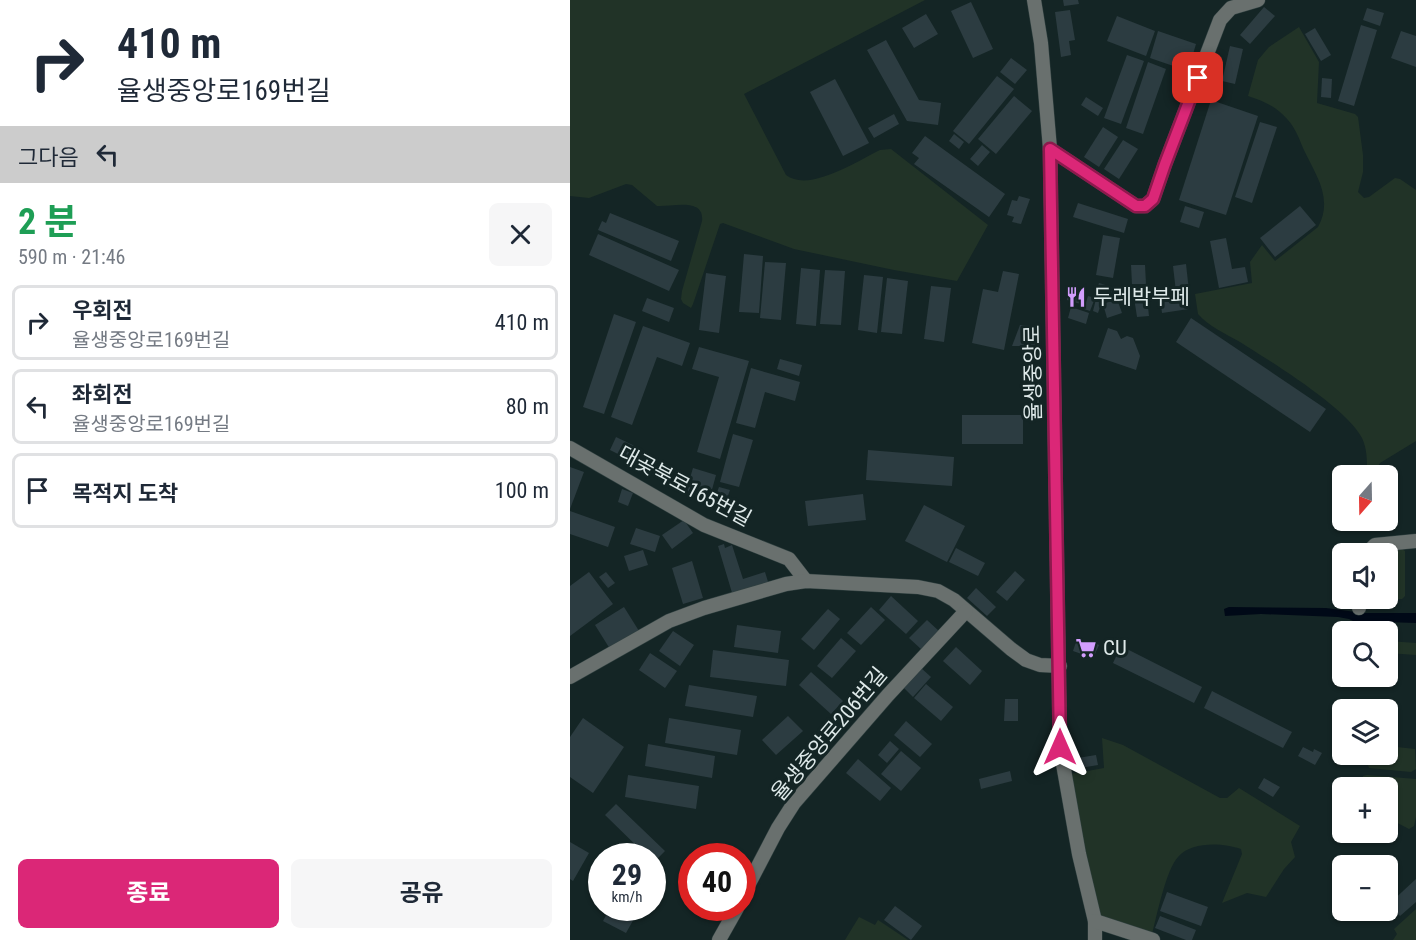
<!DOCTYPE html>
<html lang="ko">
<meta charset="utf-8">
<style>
:root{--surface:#fff;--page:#f6f6f7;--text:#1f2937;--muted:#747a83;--line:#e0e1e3;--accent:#db2777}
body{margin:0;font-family:"Roboto Condensed","Noto Sans KR",sans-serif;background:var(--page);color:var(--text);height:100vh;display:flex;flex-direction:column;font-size:22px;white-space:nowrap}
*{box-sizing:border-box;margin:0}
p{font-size:20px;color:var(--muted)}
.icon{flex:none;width:33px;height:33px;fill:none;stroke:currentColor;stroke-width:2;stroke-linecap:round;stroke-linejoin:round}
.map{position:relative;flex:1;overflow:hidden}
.side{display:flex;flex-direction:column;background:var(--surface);width:570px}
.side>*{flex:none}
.banner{background:#fff;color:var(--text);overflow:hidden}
.needle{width:39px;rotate:200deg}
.tools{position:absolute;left:762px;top:465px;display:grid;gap:12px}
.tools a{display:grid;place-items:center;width:66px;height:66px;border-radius:9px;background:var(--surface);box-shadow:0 2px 4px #0004;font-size:30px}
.speed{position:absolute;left:18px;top:843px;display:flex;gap:12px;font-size:30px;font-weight:700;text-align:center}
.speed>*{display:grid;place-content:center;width:78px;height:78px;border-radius:50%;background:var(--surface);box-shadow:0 2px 4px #0004;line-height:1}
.speed small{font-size:15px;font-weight:400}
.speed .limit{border:9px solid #d22;background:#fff;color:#111}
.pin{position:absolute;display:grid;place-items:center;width:51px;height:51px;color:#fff;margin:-26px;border-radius:12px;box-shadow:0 3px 9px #0006}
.me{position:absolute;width:66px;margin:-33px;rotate:0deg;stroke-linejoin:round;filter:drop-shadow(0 0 4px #0008)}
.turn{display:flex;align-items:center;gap:21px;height:126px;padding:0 18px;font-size:27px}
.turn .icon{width:78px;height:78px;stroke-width:2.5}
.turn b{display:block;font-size:42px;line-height:51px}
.then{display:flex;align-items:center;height:57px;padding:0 18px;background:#0003;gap:12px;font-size:22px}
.round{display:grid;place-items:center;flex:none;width:63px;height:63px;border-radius:9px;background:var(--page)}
.head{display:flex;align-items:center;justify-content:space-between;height:102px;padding:0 18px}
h1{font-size:36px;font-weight:700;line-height:45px;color:#1e9e55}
.action{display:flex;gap:12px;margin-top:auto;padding:12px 18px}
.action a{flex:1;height:69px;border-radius:9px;background:var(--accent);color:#fff;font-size:24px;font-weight:700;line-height:69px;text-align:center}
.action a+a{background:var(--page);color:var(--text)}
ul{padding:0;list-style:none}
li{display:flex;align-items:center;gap:18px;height:75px;margin:0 12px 9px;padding:0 6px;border:3px solid var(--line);border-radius:9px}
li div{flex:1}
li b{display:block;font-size:22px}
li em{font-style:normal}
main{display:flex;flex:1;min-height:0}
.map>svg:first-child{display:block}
</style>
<main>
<section class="side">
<div class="banner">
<div class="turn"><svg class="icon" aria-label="right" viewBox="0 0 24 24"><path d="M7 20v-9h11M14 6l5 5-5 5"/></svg><div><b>410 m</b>율생중앙로169번길</div></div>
<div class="then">그다음<svg class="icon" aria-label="left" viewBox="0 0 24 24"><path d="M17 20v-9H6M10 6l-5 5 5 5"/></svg></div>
</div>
<div class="head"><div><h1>2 분</h1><p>590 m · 21:46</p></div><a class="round"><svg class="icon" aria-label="close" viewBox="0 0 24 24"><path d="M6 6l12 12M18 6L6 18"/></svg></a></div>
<ul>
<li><svg class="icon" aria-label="right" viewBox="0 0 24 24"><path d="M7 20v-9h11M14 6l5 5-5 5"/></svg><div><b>우회전</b><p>율생중앙로169번길</p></div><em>410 m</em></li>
<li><svg class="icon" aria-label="left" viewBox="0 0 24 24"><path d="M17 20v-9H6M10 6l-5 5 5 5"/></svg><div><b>좌회전</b><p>율생중앙로169번길</p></div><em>80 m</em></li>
<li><svg class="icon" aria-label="arrive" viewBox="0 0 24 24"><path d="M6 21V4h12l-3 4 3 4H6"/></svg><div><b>목적지 도착</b></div><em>100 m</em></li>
</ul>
<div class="action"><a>종료</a><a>공유</a></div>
</section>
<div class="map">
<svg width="846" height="940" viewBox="0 0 846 940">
<rect width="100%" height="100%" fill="#142525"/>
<g fill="#213327">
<path d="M0,0H355L174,94L216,175C239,193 287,161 310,150L321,149L418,225L387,281L324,270L224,249L153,223L150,224L123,304L121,308L113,303L111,299L112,291L132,221C135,197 101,207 87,206L62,185L56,184L19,198L0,196Z"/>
<path d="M729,27L749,62L747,103L785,114L788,117L793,155V172L788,192L794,198L799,197L825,178L830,179L846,190V441L810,463L804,472L797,470C797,459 797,449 792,438C777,408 700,361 670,342C656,334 638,326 628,314L625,294L682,283L680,262L692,245L705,261L748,227C764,198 745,174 733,148C729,138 725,128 718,120C707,107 694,101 678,96L688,60L699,47Z"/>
<polygon points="832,549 835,551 835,596 832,599 813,599 818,598 818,554 808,554 811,551"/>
<polygon points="818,641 846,643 846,655 818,653"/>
<path d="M532,738L553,745L650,798H657L669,788L730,826L721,842L725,857L714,869L696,897L677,893L652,903L672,854L671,849C653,843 622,841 608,857C596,870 587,915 582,934L528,915L523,899L501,774L534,768Z"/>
<polygon points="818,746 845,749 846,769 841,772 799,768 798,765 802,755 818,754"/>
<polygon points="797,775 846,779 846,817 844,826 839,829 818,818 818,788 790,787 793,776"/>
<polygon points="846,909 846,940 823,940 827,934 824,929"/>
<polygon points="289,917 305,925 308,920 338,940 275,940"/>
</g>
<polygon fill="#000917" points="659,607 756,608 793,613 846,613 846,623 783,621 779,619 768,617 691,614 655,616 654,609"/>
<g fill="#2c3c41">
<polygon points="493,0 508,0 509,4 494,6"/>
<polygon points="401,2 423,49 403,58 381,11"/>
<polygon points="694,7 705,16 680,44 670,35"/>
<polygon points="797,8 814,13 810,26 793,20"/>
<polygon points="500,10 505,40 499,41 501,55 491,57 485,12"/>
<polygon points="356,14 368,34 344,48 332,28"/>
<polygon points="547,16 585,31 576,56 537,41"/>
<polygon points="791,25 807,30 784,106 768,101"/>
<polygon points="745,28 761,55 751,61 735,34"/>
<polygon points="588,31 626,44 618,71 580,58"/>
<polygon points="831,31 846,36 846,67 821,58"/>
<polygon points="316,40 349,100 371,103 368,125 337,121 297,50"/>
<polygon points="660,46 673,49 665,84 652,81"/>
<polygon points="557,55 574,61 551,124 534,118"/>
<polygon points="441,58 457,70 445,84 430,72"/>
<polygon points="578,62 596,69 573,134 556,128"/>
<polygon points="427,76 444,89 399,144 383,131"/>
<polygon points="752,78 762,79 761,98 751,97"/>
<polygon points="265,79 299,143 273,156 240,92"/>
<polygon points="444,96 462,111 426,154 408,139"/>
<polygon points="516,97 533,108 528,116 511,105"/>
<polygon points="641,100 688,116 656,215 609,200"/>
<polygon points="324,114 329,124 304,138 298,128"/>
<polygon points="690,122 707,127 682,203 665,197"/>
<polygon points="533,127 548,137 529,167 514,157"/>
<polygon points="384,134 394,142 389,149 379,141"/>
<polygon points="355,136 435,194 419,217 344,164 349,158 342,153"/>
<polygon points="553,140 568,149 549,179 534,169"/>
<polygon points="412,145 420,152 408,166 400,159"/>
<polygon points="449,196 460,199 451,224 442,222 444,217 437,215 442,200 447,201"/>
<polygon points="508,203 558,219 554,233 503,217"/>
<polygon points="615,206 634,212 629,228 610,222"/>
<polygon points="730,206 746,225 705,257 690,238"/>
<polygon points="40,213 109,241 101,261 28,230 32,221 36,223"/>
<polygon points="28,234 109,270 99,291 19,255"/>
<polygon points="533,235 550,238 543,278 526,275"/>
<polygon points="656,238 662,269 675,267 678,282 649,288 640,241"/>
<polygon points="174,254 193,256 189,313 169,312"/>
<polygon points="195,262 216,263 211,320 190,318"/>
<polygon points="616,264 619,291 606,292 603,266"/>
<polygon points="561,265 575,265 576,284 562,284"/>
<polygon points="231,268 250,270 246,326 226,324"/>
<polygon points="255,270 275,271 271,325 250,324"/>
<polygon points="433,271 449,274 434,350 402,343 413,289 428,292"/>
<polygon points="136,273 156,276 149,333 129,330"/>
<polygon points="294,275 313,277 307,333 288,330"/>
<polygon points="317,278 338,281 332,334 311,332"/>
<polygon points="529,283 545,288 542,300 525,295"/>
<polygon points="361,286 381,288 374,342 354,339"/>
<polygon points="499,290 516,294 514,305 497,300"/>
<polygon points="576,290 579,316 567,317 563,291"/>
<polygon points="617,294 619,309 592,313 590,298"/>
<polygon points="518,296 525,298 520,311 514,309"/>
<polygon points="77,298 104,308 99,322 72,311"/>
<polygon points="526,299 532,301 528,313 523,311"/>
<polygon points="547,299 552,313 537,318 533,304"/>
<polygon points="501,307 519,313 516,324 498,318"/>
<polygon points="44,314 66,322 34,414 13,407"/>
<polygon points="621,318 756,409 740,432 606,342"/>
<polygon points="450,325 465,325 465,346 442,346"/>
<polygon points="73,326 120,343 112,366 87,357 62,425 41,417"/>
<polygon points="538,328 547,331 551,339 557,336 563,338 570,356 566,370 528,357"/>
<polygon points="129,347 179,361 150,459 127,452 149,377 122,369"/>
<polygon points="210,359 232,365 229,376 207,369"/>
<polygon points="181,368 230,382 225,401 195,392 185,428 166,423"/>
<rect x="392" y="415" width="61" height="29"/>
<polygon points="163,434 183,440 169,487 150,482"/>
<polygon points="46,437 71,449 64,462 40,450"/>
<polygon points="298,450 384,457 382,486 296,480"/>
<polygon points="0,467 14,472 0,509"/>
<polygon points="123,468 146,475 140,497 116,491"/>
<polygon points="149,487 160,490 154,507 143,503"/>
<polygon points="52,489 63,493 58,506 48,502"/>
<polygon points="293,494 296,520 238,526 235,501"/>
<polygon points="354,505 395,526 377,562 335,541"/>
<polygon points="0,511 45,527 38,547 0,534"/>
<polygon points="114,520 123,533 102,549 92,535"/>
<polygon points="66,528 90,536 85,552 60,544"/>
<polygon points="154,544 155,548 162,545 173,579 195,572 199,585 163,596 148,546"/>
<polygon points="386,548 415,563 408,576 379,562"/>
<polygon points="73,550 78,565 59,571 54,556"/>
<polygon points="122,561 133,598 113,604 102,568"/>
<polygon points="445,571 455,580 437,601 426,592"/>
<polygon points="19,572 43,604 0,636 0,586"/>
<polygon points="36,572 45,583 38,588 29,577"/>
<polygon points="406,588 426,607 417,616 397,598"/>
<polygon points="321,596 348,621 336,634 309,610"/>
<polygon points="54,607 69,631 40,649 25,625"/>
<polygon points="301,607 315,620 291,645 277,633"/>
<polygon points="258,609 270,619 244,650 231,639"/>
<polygon points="357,620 370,632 352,650 339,638"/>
<polygon points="167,625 211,631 208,653 164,647"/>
<polygon points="103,631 124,645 110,666 89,651"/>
<polygon points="271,638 286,651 262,678 247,666"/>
<polygon points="506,642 525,643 529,645 525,654 520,657 503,651"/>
<polygon points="551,646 632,687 624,703 543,663"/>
<polygon points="386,647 412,671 400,685 373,661"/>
<polygon points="143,650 219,660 216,686 140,677"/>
<polygon points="80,653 107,671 95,688 69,670"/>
<polygon points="350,667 361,677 343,697 332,686"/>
<polygon points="241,672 273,701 261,714 229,685"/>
<polygon points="356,684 383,707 371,721 344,698"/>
<polygon points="119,685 187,696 183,717 115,706"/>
<polygon points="642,691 722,732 713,748 634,708"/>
<polygon points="435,699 448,699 448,721 434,721"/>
<polygon points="218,716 233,731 206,755 192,740"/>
<polygon points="13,718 54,747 23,793 0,777 0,737"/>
<polygon points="99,718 171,730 167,755 95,743"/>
<polygon points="336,721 362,744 350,757 324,735"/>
<polygon points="320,741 329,749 317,763 308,755"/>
<polygon points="78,744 145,756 142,778 75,766"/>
<polygon points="733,747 743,752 744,749 752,753 745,765 728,756"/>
<polygon points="331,751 351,768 331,791 311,774"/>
<polygon points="526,755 528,765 510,768 506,766 508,758"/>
<polygon points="237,759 243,764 233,776 226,771"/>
<polygon points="288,759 321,788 310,801 276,773"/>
<polygon points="440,771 442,781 411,789 409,779"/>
<polygon points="58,775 129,786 126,809 55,797"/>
<polygon points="694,778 710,787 703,797 688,788"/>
<polygon points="46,804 95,851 82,864 82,856 77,856 35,815"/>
<polygon points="0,842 19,853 3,881 0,879"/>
<polygon points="846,879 846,902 830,916 819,904"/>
<polygon points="597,892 638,907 631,926 590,911"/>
<polygon points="325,906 352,926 341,940 314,920"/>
<polygon points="40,908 70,908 56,933 33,921"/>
<polygon points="590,916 626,930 622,940 616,940 585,928"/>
</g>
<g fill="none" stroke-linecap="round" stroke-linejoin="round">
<g stroke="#304040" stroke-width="15">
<g id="minor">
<polyline points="464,0 471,43 480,149 490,747 509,854 525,921 525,940"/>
<polyline points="480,149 566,206 575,206 583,199 595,164 650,20 661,8 688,0"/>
<polyline points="0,448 134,525 219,559 236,581"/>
<polyline points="796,554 805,545 846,541"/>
<polyline points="789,608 790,598"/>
<polyline points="0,677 99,621 134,608 216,584 236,581 348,587 368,591 384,600 441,649 456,660 470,665 490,666"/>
<polyline points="172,897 208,828 224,803 318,695 396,611"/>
<polyline points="525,921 583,940"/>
<polyline points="149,940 167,908"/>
</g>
</g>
<use href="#minor" stroke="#69706e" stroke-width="14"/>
</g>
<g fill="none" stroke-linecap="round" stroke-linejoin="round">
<g stroke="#8e194d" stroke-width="15">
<polyline id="route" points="490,747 480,149 566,206 575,206 583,199 595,164 628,78"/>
</g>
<use href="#route" stroke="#db2777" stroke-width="10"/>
</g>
<defs>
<g id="restaurant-bare" transform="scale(1.62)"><path d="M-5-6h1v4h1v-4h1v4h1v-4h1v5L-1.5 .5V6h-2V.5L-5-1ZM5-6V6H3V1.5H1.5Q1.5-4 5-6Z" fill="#d29dfd" stroke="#142525" stroke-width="2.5" paint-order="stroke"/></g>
<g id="supermarket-bare" transform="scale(1.62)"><path d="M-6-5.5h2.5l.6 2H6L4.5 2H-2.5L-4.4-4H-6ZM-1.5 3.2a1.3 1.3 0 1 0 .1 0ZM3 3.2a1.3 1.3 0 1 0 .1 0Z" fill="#d29dfd" stroke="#142525" stroke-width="2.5" paint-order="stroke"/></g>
</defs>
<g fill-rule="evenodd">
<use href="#restaurant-bare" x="506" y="297"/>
<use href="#supermarket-bare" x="516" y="648"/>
</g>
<g text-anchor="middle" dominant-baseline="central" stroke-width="6" stroke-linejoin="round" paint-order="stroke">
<g font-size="21" fill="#dee9e9" stroke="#142525" text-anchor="start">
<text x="523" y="297">두레박부페</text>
<text x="533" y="648">CU</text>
</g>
<g font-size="21" fill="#dee9e9" stroke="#142525">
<text transform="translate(463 373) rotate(-91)">율생중앙로</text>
<text transform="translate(115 486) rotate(28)">대곶북로165번길</text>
<text transform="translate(259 734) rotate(-50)">율생중앙로206번길</text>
</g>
</g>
</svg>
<div class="tools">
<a><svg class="needle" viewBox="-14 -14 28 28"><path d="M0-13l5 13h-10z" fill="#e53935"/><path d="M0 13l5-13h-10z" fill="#747a83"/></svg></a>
<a><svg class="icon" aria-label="sound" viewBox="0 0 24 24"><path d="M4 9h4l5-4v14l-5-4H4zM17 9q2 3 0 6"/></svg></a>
<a><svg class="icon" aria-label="search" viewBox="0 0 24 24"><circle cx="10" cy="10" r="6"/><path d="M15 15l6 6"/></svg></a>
<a><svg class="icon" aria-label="layers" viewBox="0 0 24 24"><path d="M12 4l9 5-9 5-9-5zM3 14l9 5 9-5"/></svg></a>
<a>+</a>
<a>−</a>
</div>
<div class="speed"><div>29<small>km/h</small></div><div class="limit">40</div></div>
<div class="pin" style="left:628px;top:78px;background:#d93025"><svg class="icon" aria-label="arrive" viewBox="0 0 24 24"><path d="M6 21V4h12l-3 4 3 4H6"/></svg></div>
<svg class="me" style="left:490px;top:747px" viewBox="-20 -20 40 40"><path d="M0-17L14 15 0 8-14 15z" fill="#db2777" stroke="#fff" stroke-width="4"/></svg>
</div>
</main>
